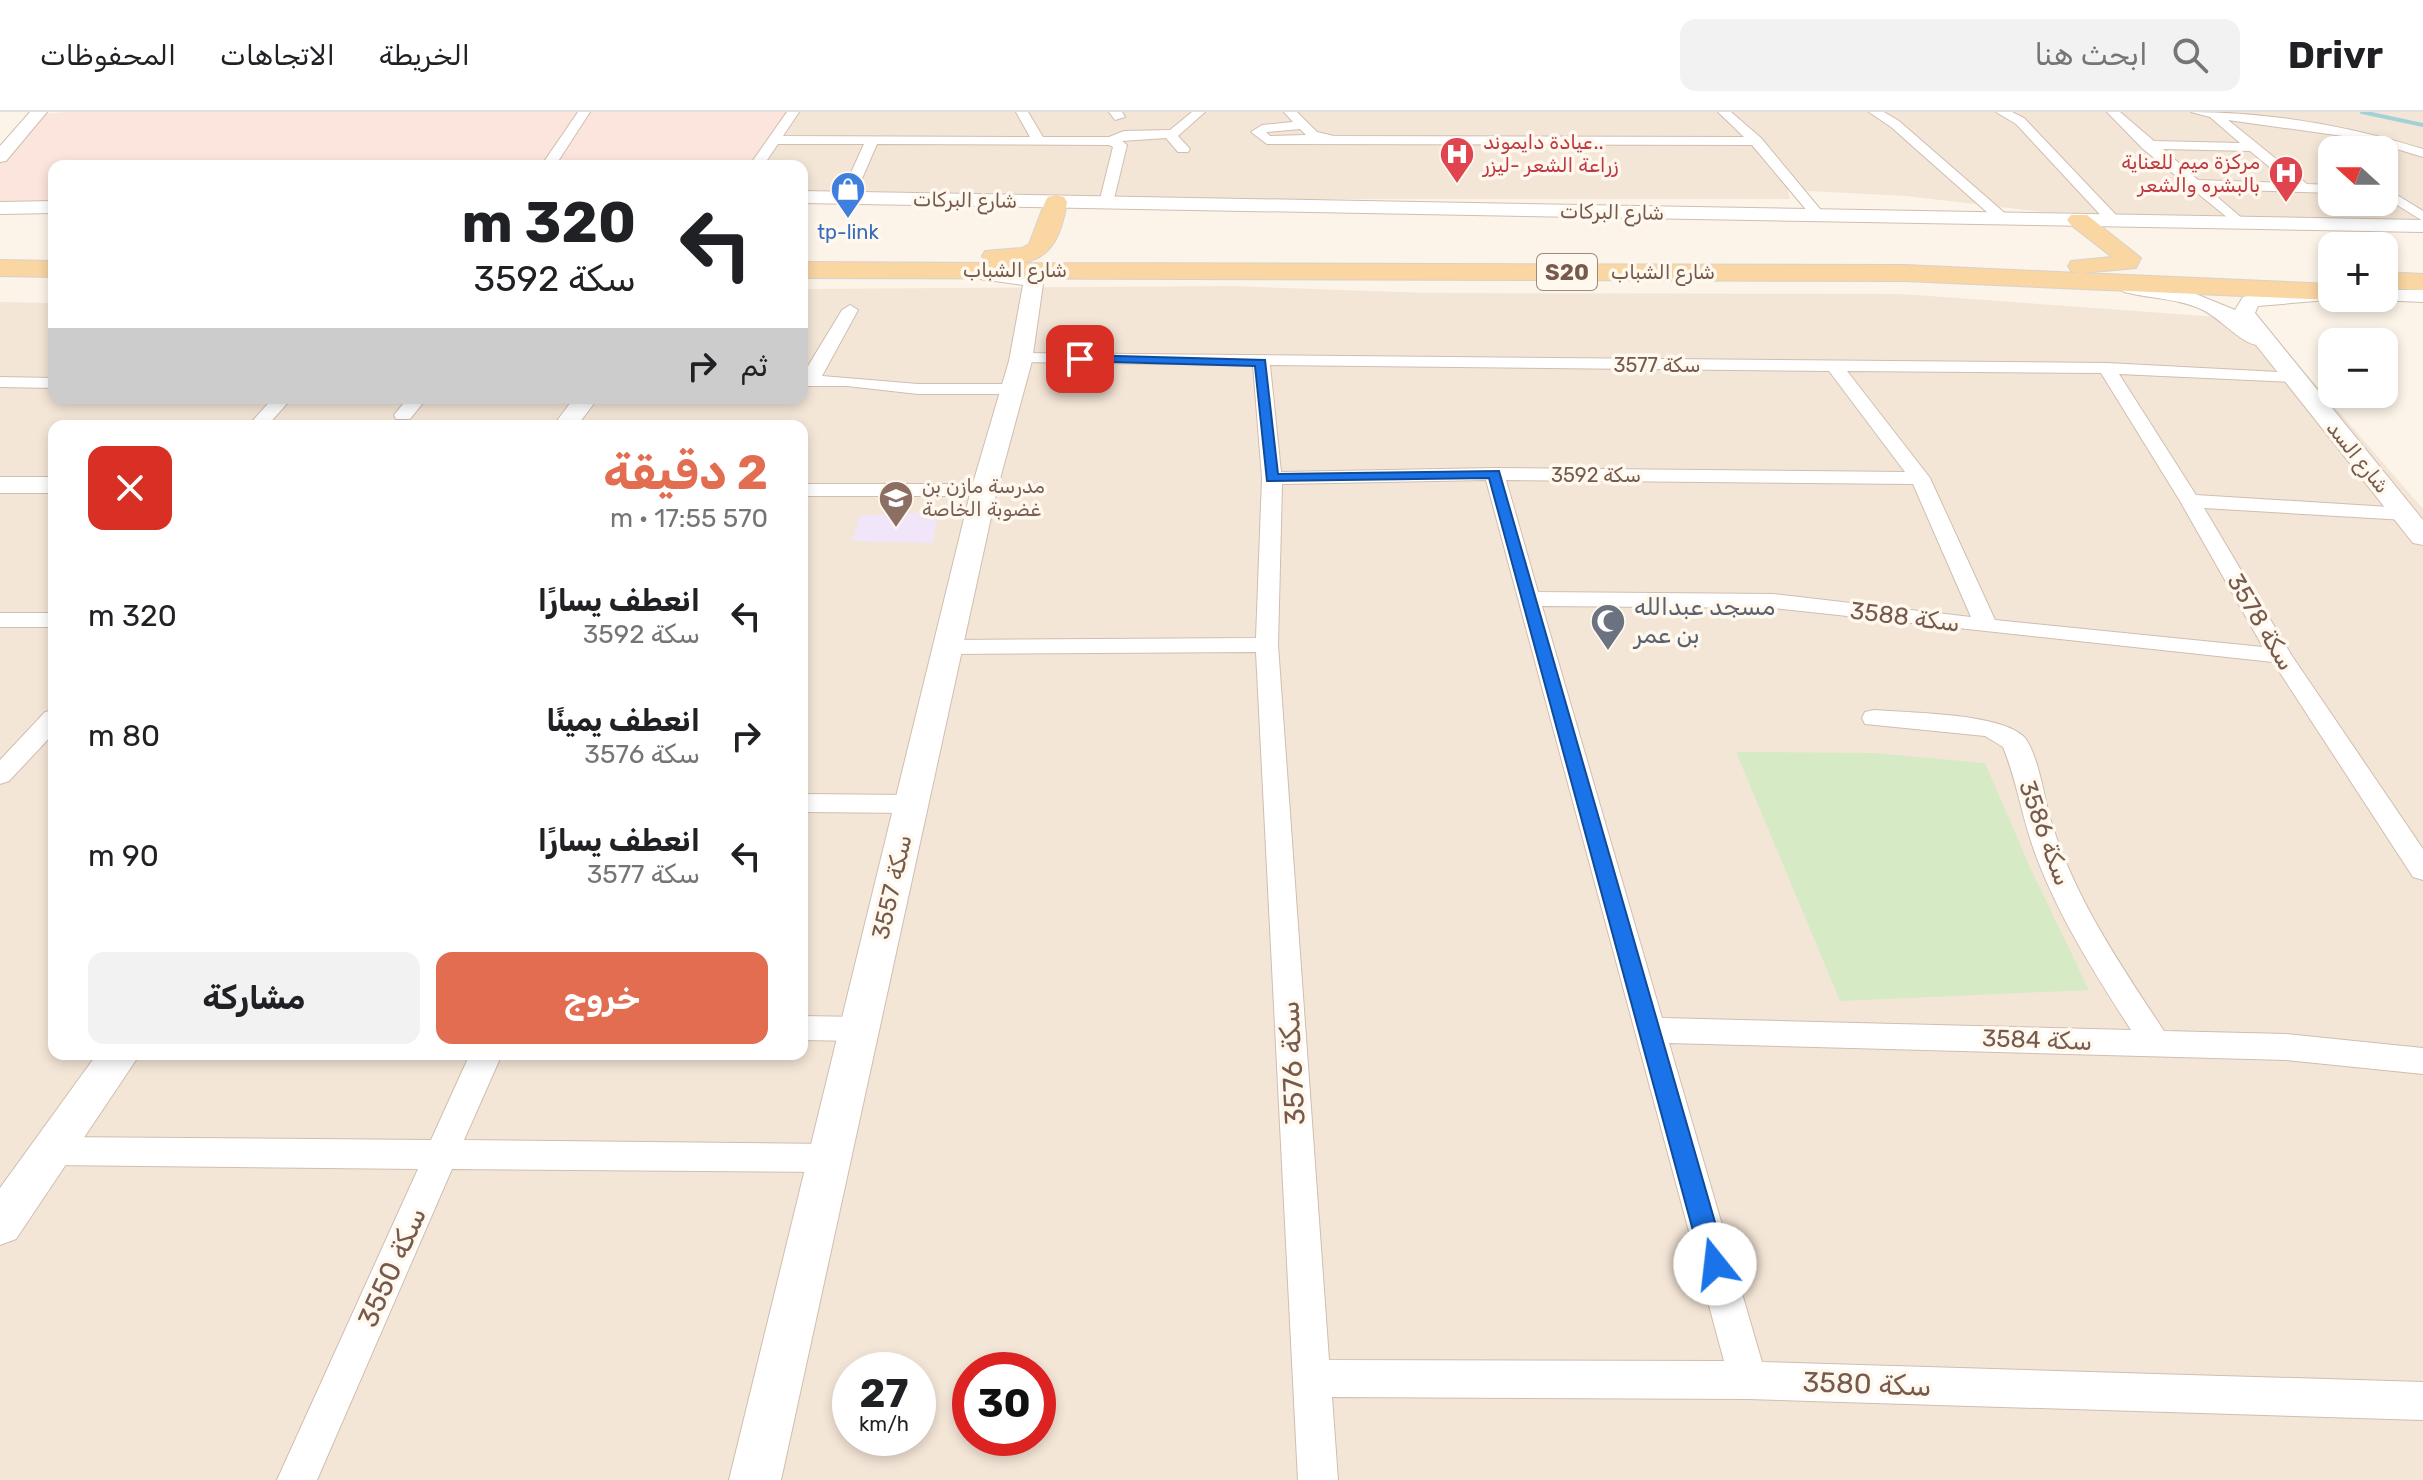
<!DOCTYPE html>
<html lang="ar">
<meta charset="utf-8">
<style>
:root{--surface:#fff;--page:#f2f2f2;--text:#202124;--muted:#757577;--line:#e0e0e0;--accent:#e36d50}
body{margin:0;font-family:Rubik,Vazirmatn,sans-serif;background:var(--page);color:var(--text);direction:rtl;height:100vh;display:flex;flex-direction:column;font-size:30px;white-space:nowrap}
*{box-sizing:border-box;margin:0}
p{font-size:26px;color:var(--muted)}
.icon{flex:none;width:44px;height:44px;fill:none;stroke:currentColor;stroke-width:2;stroke-linecap:round;stroke-linejoin:round}
.map{position:relative;flex:1;overflow:hidden;direction:ltr}
.panel{position:absolute;left:48px;top:308px;width:760px;height:640px;display:flex;flex-direction:column;background:var(--surface);border-radius:16px;box-shadow:0 4px 12px #0003;direction:rtl}
.panel>*{flex:none}
.hud{position:absolute;left:48px;top:48px;width:760px;height:244px;border-radius:16px;box-shadow:0 4px 12px #0003;direction:rtl;background:#fff;color:var(--text);overflow:hidden}
.needle{width:52px;rotate:291deg}
.tools{position:absolute;left:2318px;top:24px;display:grid;gap:16px}
.tools a{display:grid;place-items:center;width:80px;height:80px;border-radius:16px;background:var(--surface);box-shadow:0 4px 12px #0003;font-size:40px}
.speed{position:absolute;left:832px;top:1240px;display:flex;gap:16px;font-size:40px;font-weight:700;text-align:center}
.speed>*{display:grid;place-content:center;width:104px;height:104px;border-radius:50%;background:var(--surface);box-shadow:0 4px 12px #0003;line-height:1}
.speed small{font-size:20px;font-weight:400}
.speed .limit{border:12px solid #d22;background:#fff;color:#111}
.pin{position:absolute;display:grid;place-items:center;width:68px;height:68px;color:#fff;margin:-34px;border-radius:16px;box-shadow:0 4px 12px #0006}
.me{position:absolute;width:88px;margin:-44px;rotate:344deg;stroke-linejoin:round;filter:drop-shadow(0 0 6px #0008)}
.turn{display:flex;align-items:center;gap:28px;height:168px;padding:0 40px;font-size:36px}
.turn .icon{width:104px;height:104px;stroke-width:2.5}
.turn b{display:block;font-size:56px;line-height:68px}
.then{display:flex;align-items:center;height:76px;padding:0 40px;background:#0003;gap:16px;font-size:30px}
.round{display:grid;place-items:center;flex:none;width:84px;height:84px;border-radius:16px;background:var(--page)}
.headline{display:flex;align-items:center;justify-content:space-between;height:136px;padding:0 40px}
h1{font-size:48px;font-weight:700;line-height:60px;color:var(--accent)}
.action{display:flex;gap:16px;margin-top:auto;padding:16px 40px}
.action a{flex:1;height:92px;border-radius:16px;background:var(--accent);color:#fff;font-size:32px;font-weight:700;line-height:92px;text-align:center}
.action a+a{background:var(--page);color:var(--text)}
ul{padding:0;list-style:none}
li{display:flex;align-items:center;gap:24px;height:120px;padding:0 40px}
li div{flex:1}
li b{display:block;font-size:30px}
li em{font-style:normal}
header{display:flex;align-items:center;gap:48px;box-sizing:border-box;height:112px;padding:0 40px;background:var(--surface);border-bottom:2px solid var(--line)}
header strong{font-size:38px}
nav{display:flex;gap:44px;margin-inline-start:auto;font-size:28px}
.search{width:560px;height:72px;background:var(--page);display:flex;align-items:center;gap:20px;box-sizing:border-box;padding:0 28px;border-radius:16px;color:var(--muted);font-size:30px}
.map>svg:first-child{display:block}
</style>
<header>
<strong>Drivr</strong>
<div class="search"><svg class="icon" aria-label="search" viewBox="0 0 24 24"><circle cx="10" cy="10" r="6"/><path d="M15 15l6 6"/></svg>ابحث هنا</div>
<nav><a>الخريطة</a><a>الاتجاهات</a><a>المحفوظات</a></nav>
</header>
<div class="map">
<svg width="2423" height="1368" viewBox="0 0 2423 1368">
<rect width="100%" height="100%" fill="#fcf4e8"/>
<g fill="#f4e6d7" fill-rule="evenodd">
<path d="M796,0H2423V110L2043,100L1906,84L1788,78L1790,87H1130L802,83V54H760ZM2332,38H2384V90H2332Z"/>
<path d="M1230,174L1429,181L1902,182L2260,208L2423,397V1368H0V190L54,191V286H802V177ZM54,314H802V942H54ZM850,1258H918V1326H850ZM970,1258H1038V1326H970Z"/>
</g>
<polygon fill="#fce5dc" points="66,0 794,0 756,54 54,54 54,93 0,94 0,45 37,3"/>
<polygon fill="#f1e5f9" points="933,400 938,406 932,431 852,429 860,404"/>
<polygon fill="#d6eac6" points="1736,640 1873,641 1985,651 2029,753 2089,878 1840,889"/>
<g fill="none" stroke-linecap="round" stroke-linejoin="round">
<polyline stroke="#a3d1d8" stroke-width="4" points="2362,0 2423,13"/>
<g stroke="#d0beb0" stroke-width="2">
<g id="minor">
<polygon points="578,0 590,0 555,54 541,54"/>
<polygon points="787,0 799,0 783,24 1030,25 1016,0 1028,0 1043,25 1109,25 1124,19 1170,18 1192,0 1205,0 1178,24 1190,37 1188,40 1178,40 1166,26 1122,29 1127,33 1113,91 1106,95 1099,91 1113,35 1109,33 877,32 854,85 852,88 842,88 840,85 864,32 778,32 763,54 749,54"/>
<polygon points="1109,0 1122,0 1125,5 1115,8"/>
<path d="M1284,0H1297L1317,20L1334,24L1744,25L1718,0H1731L1761,26L1825,103L1818,107L1813,106L1752,33L1267,32L1251,20L1262,13L1293,10ZM1300,17L1306,23L1270,24L1266,20Z"/>
<polygon points="1869,0 1884,0 1899,9 2007,103 2007,109 1997,109 1891,15"/>
<polygon points="1996,0 2012,0 2024,6 2118,105 2118,111 2108,111 2016,12"/>
<path d="M2107,0H2120L2154,29L2240,31L2210,5L2191,0C2268,0 2349,14 2423,37V45L2364,27L2228,8L2307,72L2332,73V81L2208,77L2244,108V114L2239,115L2142,36ZM2163,37L2250,39L2289,71L2198,68Z"/>
<polygon points="2384,75 2423,99 2423,109 2384,85"/>
<polygon points="850,193 858,198 822,264 918,272 1011,272 1020,277 1011,282 918,282 847,274 802,274 802,264 842,198"/>
<path d="M1020,241L2107,251L2299,261L2302,265L2293,270L2119,262L2196,383L2405,396L2415,402L2405,408L2204,396L2292,544L2423,737V768L2413,765L2273,550L1773,496L1542,494L1662,906L2131,918C2095,862 2058,804 2035,741C2022,706 2017,669 2003,635L1985,624L1865,612L1862,606L1865,600L1874,598C1909,601 1998,601 2023,624C2036,636 2044,681 2048,699C2071,781 2118,849 2164,919L2286,922L2423,936V962L2286,948L1669,931L1762,1250L2423,1270V1308L1748,1287L1332,1285L1338,1368H1298L1256,540L948,542L940,540L936,535L940,530L948,528L1256,526L1262,366L1253,253L1014,250L1011,246ZM1270,253L1829,259L1905,360L1494,356L1281,360ZM1847,259L2101,261L2180,389L2263,535L1995,508L1930,366ZM1486,368L1724,1249L1329,1248L1278,533L1282,372ZM1506,368L1913,372L1971,505L1773,482L1538,480Z"/>
<polygon points="0,265 54,266 54,276 0,275"/>
<polygon points="273,286 292,286 267,314 248,314"/>
<polygon points="408,286 427,286 410,307 396,307 394,303"/>
<polygon points="802,372 984,372 994,378 984,384 802,384"/>
<rect x="0" y="501" width="54" height="14"/>
<polygon points="54,598 54,621 9,669 0,672 0,648 45,600"/>
<polygon points="802,682 911,683 920,686 924,692 920,698 911,701 802,700"/>
<polygon points="802,904 859,905 870,908 874,917 870,926 859,929 802,928"/>
<polygon points="470,942 502,942 464,1028 829,1032 841,1036 846,1046 841,1056 829,1060 452,1057 317,1368 277,1368 418,1057 52,1053 40,1049 35,1039 40,1029 52,1025 431,1028"/>
</g>
</g>
<g stroke="#d0beb0" stroke-width="2">
<g id="tertiary">
<polygon points="30,0 47,0 6,49 0,50 0,34"/>
<polygon points="802,79 2423,108 2423,120 802,91"/>
<polygon points="54,89 54,101 0,102 0,90"/>
<polygon points="980,156 1037,164 1043,172 1032,249 997,378 781,1368 729,1368 971,378 1009,249 1023,173 973,166 970,162 973,158"/>
<path d="M2131,170L2191,180L2235,198L2243,185C2272,177 2301,177 2332,177V186L2339,187L2258,194L2255,201L2423,408V433L2413,431L2256,233C2237,228 2221,207 2203,198C2178,186 2151,187 2124,180L2121,176Z"/>
<polygon points="2384,178 2423,178 2423,190 2377,188 2375,186 2384,186"/>
<polygon points="574,286 598,286 577,314 553,314"/>
<rect x="0" y="365" width="54" height="16"/>
<polygon points="97,942 140,942 16,1127 0,1133 0,1076"/>
</g>
</g>
<g stroke="#d9d1cd" stroke-width="2">
<g id="primary">
<path d="M1056,83L1064,85L1067,90C1062,119 1054,146 1022,151L1905,153L2078,161L2071,159L2068,154L2071,149L2112,145L2071,113L2067,108L2071,103H2087L2141,146L2136,156L2083,161L2332,172V186H2339L2332,188L1905,169L802,166V150L992,151L985,149L982,144L985,139L1022,136L1029,132L1045,90L1048,85Z"/>
<polygon points="0,148 54,149 54,165 0,164"/>
<polygon points="2384,160 2423,162 2423,178 2384,176"/>
</g>
</g>
<use href="#minor" fill="#fff" fill-rule="evenodd"/>
<use href="#tertiary" fill="#fff" fill-rule="evenodd"/>
<use href="#primary" fill="#f9d6a2" fill-rule="evenodd"/>
</g>
<polygon fill="#1a73e8" stroke="#114b97" stroke-width="2" points="1080,243 1265,248 1278,362 1499,359 1727,1152 1724,1160 1715,1163 1706,1160 1702,1152 1489,366 1267,369 1255,254 1076,249 1076,244"/>
<defs>
<g id="hospital-pin" transform="scale(1.8)"><path d="M0 17L-7.5 6A9.5 9.5 0 1 1 7.5 6Z" fill="#e0444e" stroke="#fff8ef"/><path d="M-5-5h3v3.5h4V-5h3V5h-3V1.5h-4V5h-3Z" fill="#fff"/></g>
<g id="shop-pin" transform="scale(1.8)"><path d="M0 17L-7.5 6A9.5 9.5 0 1 1 7.5 6Z" fill="#3f7fe0" stroke="#fff8ef"/><path d="M-5-2.5h2.3a2.7 3.5 0 0 1 5.4 0H5L5.5 6h-11ZM-1.5-2.5h3a1.5 2.3 0 0 0-3 0Z" fill="#fff"/></g>
<g id="school-pin" transform="scale(1.8)"><path d="M0 17L-7.5 6A9.5 9.5 0 1 1 7.5 6Z" fill="#8d6e63" stroke="#fff8ef"/><path d="M0-5L7-2L0 1L-7-2ZM-4 1L0 2.5L4 1V4Q0 6-4 4Z" fill="#fff"/></g>
<g id="mosque-pin" transform="scale(1.8)"><path d="M0 17L-7.5 6A9.5 9.5 0 1 1 7.5 6Z" fill="#6b7280" stroke="#fff8ef"/><path d="M3.5-4.9A6 6 0 1 0 3.5 4.9A5 5 0 1 1 3.5-4.9Z" fill="#fff"/></g>
</defs>
<g fill-rule="evenodd">
<use href="#hospital-pin" x="1457" y="42"/>
<use href="#hospital-pin" x="2286" y="61"/>
<use href="#shop-pin" x="848" y="77"/>
<use href="#school-pin" x="896" y="386"/>
<use href="#mosque-pin" x="1608" y="509"/>
</g>
<g text-anchor="middle" dominant-baseline="central" stroke-width="7" stroke-linejoin="round" paint-order="stroke">
<g font-size="20" fill="#be3a42" stroke="#fff8ef" text-anchor="start">
<text x="1483" y="30">عيادة دايموند..<tspan x="1483" dy="23">زراعة الشعر -ليزر</tspan></text>
<text x="2260" y="50" text-anchor="end">مركزة ميم للعناية<tspan x="2260" dy="23">بالبشره والشعر</tspan></text>
</g>
<g font-size="20" fill="#765a4c" stroke="#fff8ef">
<text transform="translate(965 88) rotate(1)">شارع البركات</text>
<text transform="translate(1612 100) rotate(1)">شارع البركات</text>
<text x="1015" y="158">شارع الشباب</text>
<text x="1663" y="160">شارع الشباب</text>
<text x="1657" y="253">سكة 3577</text>
<text transform="translate(2358 345) rotate(51)">شارع السد</text>
<text x="1596" y="363">سكة 3592</text>
</g>
<g font-size="20" fill="#366cbe" stroke="#fff8ef">
<text x="848" y="120">tp-link</text>
</g>
<g font-size="20" fill="#785e54" stroke="#fff8ef" text-anchor="start">
<text x="922" y="374">مدرسة مازن بن<tspan x="922" dy="23">غضوبة الخاصة</tspan></text>
</g>
<rect fill="#fff8ef" stroke="#9f897d" stroke-width="2" x="1537" y="142" width="60" height="36" rx="6"/>
<g font-size="22" font-weight="bold" fill="#765a4c">
<text x="1567" y="160">S20</text>
</g>
<g font-size="24" fill="#5b616d" stroke="#fff8ef" text-anchor="start">
<text x="1634" y="495">مسجد عبدالله<tspan x="1634" dy="28">بن عمر</tspan></text>
</g>
<g font-size="24" fill="#765a4c" stroke="#fff8ef">
<text transform="translate(1905 505) rotate(7)">سكة 3588</text>
<text transform="translate(2261 510) rotate(59)">سكة 3578</text>
<text transform="translate(2045 721) rotate(70)">سكة 3586</text>
<text transform="translate(892 775) rotate(-77)">سكة 3557</text>
<text transform="translate(2037 928) rotate(2)">سكة 3584</text>
</g>
<g font-size="28" fill="#765a4c" stroke="#fff8ef">
<text transform="translate(1292 951) rotate(-93)">سكة 3576</text>
<text transform="translate(392 1155) rotate(-66)">سكة 3550</text>
<text transform="translate(1867 1272) rotate(2)">سكة 3580</text>
</g>
</g>
</svg>
<div class="tools">
<a><svg class="needle" viewBox="-14 -14 28 28"><path d="M0-13l5 13h-10z" fill="#e53935"/><path d="M0 13l5-13h-10z" fill="#757577"/></svg></a>
<a>+</a>
<a>−</a>
</div>
<div class="speed"><div>27<small>km/h</small></div><div class="limit">30</div></div>
<div class="pin" style="left:1080px;top:247px;background:#d93025"><svg class="icon" aria-label="arrive" viewBox="0 0 24 24"><path d="M6 21V4h12l-3 4 3 4H6"/></svg></div>
<svg class="me" style="left:1715px;top:1152px" viewBox="-20 -20 40 40"><circle r="19" fill="#fff"/><path d="M0-13L10 11 0 6-10 11z" fill="#1a73e8"/></svg>
<div class="hud">
<div class="turn"><svg class="icon" aria-label="left" viewBox="0 0 24 24"><path d="M17 20v-9H6M10 6l-5 5 5 5"/></svg><div><b>320 m</b>سكة 3592</div></div>
<div class="then">ثم<svg class="icon" aria-label="right" viewBox="0 0 24 24"><path d="M7 20v-9h11M14 6l5 5-5 5"/></svg></div>
</div>
<section class="panel">
<div class="headline"><div><h1>2 دقيقة</h1><p>570 m · 17:55</p></div><a class="round" style="background:#d93025;color:#fff"><svg class="icon" aria-label="close" viewBox="0 0 24 24"><path d="M6 6l12 12M18 6L6 18"/></svg></a></div>
<ul>
<li><svg class="icon" aria-label="left" viewBox="0 0 24 24"><path d="M17 20v-9H6M10 6l-5 5 5 5"/></svg><div><b>انعطف يسارًا</b><p>سكة 3592</p></div><em>320 m</em></li>
<li><svg class="icon" aria-label="right" viewBox="0 0 24 24"><path d="M7 20v-9h11M14 6l5 5-5 5"/></svg><div><b>انعطف يمينًا</b><p>سكة 3576</p></div><em>80 m</em></li>
<li><svg class="icon" aria-label="left" viewBox="0 0 24 24"><path d="M17 20v-9H6M10 6l-5 5 5 5"/></svg><div><b>انعطف يسارًا</b><p>سكة 3577</p></div><em>90 m</em></li>
</ul>
<div class="action"><a>خروج</a><a>مشاركة</a></div>
</section>
</div>
